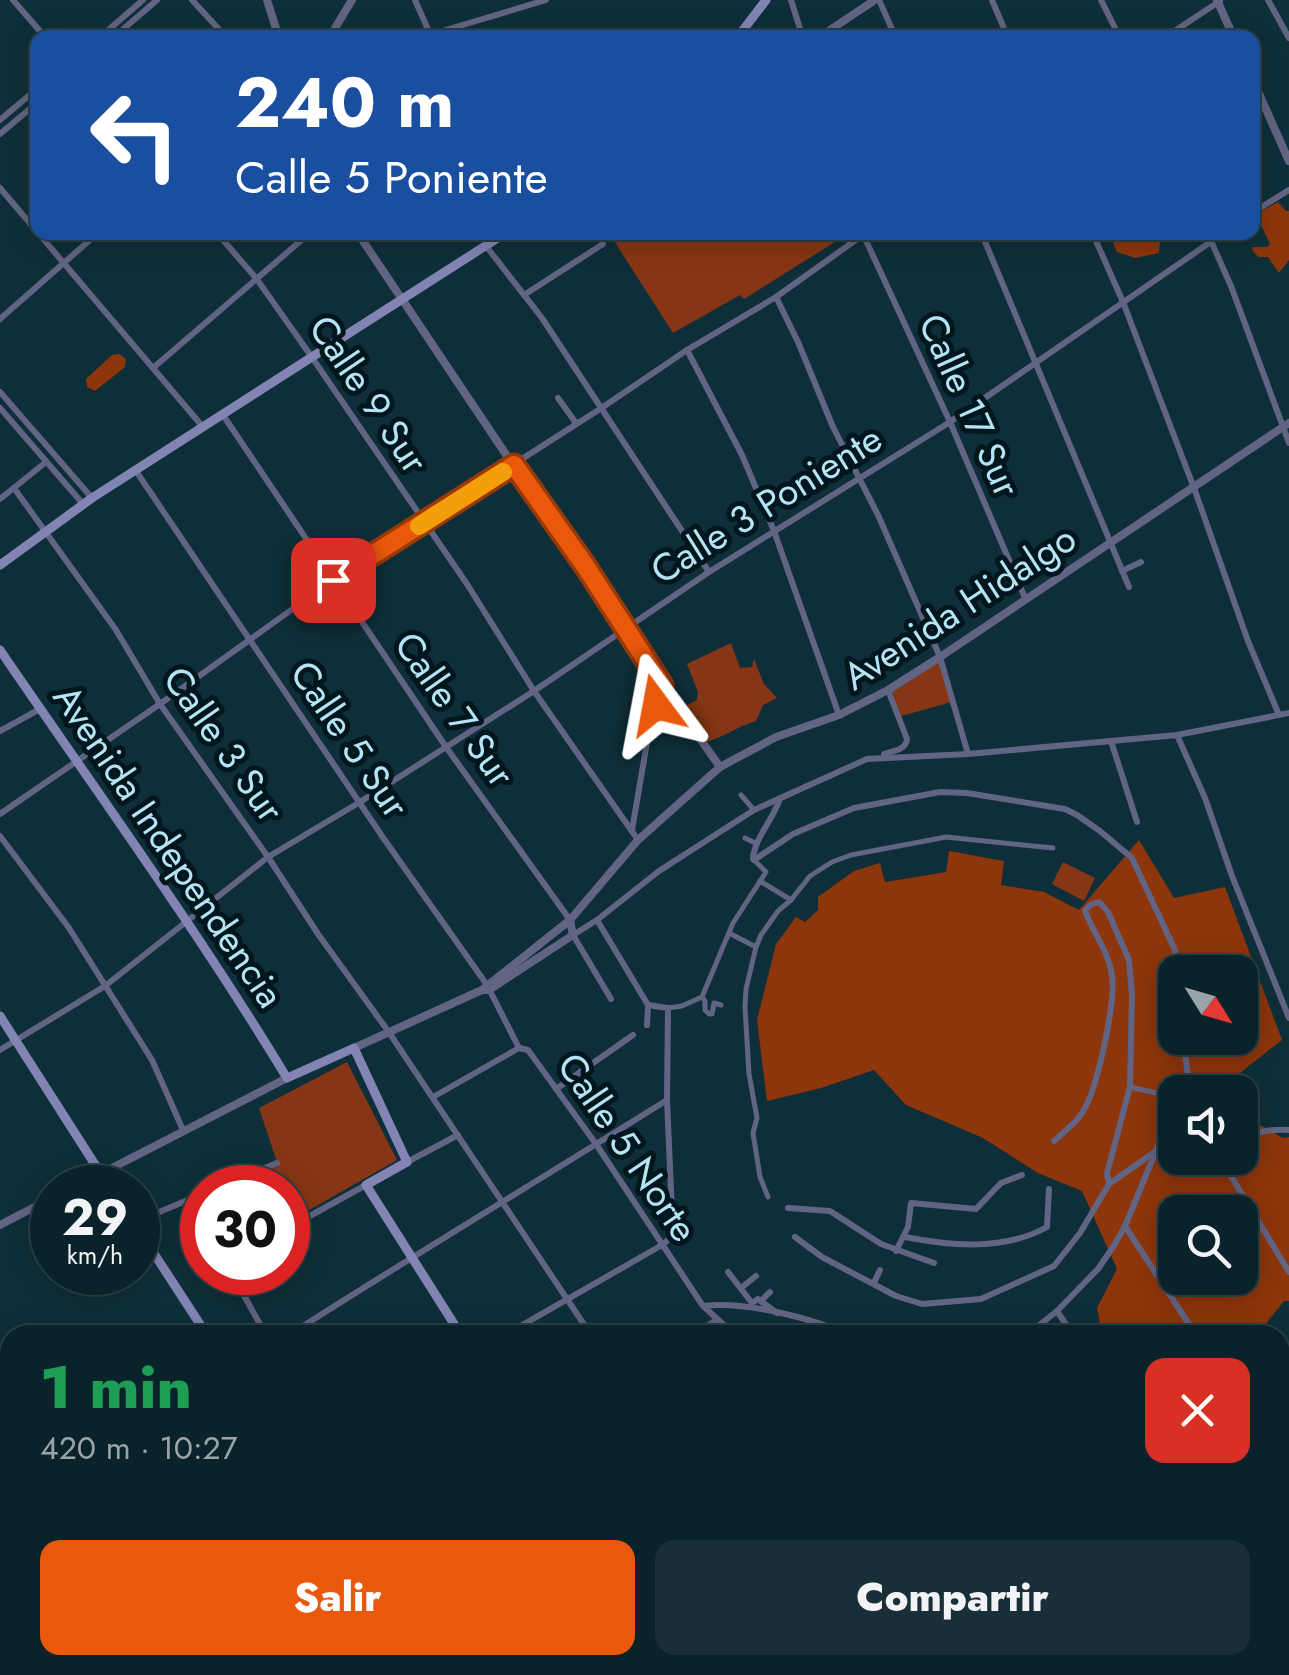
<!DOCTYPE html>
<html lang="es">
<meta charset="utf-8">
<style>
:root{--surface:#0a232b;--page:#182f37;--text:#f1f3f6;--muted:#99a4a9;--line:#2a4047;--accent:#ea580c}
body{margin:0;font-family:Jost,sans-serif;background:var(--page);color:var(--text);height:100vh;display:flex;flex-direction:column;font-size:38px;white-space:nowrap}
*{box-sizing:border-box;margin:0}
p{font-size:32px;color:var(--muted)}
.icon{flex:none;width:55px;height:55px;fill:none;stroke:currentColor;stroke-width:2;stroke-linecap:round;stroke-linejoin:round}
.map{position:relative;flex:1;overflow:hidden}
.panel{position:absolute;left:0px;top:1325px;width:1290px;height:350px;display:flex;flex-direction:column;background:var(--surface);border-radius:30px 30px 0 0;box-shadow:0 5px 25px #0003,0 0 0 2px var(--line)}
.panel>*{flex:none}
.hud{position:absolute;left:30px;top:30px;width:1230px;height:210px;border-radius:20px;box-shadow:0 5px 25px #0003,0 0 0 2px var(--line);background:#1a4fa0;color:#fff;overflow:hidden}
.needle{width:65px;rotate:127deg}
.controls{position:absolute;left:1158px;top:955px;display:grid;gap:20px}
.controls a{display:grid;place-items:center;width:100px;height:100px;border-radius:20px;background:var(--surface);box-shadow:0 5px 25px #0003,0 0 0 2px var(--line);font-size:50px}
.speed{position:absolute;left:30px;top:1165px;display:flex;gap:20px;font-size:50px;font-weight:700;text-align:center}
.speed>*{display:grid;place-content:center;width:130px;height:130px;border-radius:50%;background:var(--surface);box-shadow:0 5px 25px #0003,0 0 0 2px var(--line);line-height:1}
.speed small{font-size:25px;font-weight:400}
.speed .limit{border:15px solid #d22;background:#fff;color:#111}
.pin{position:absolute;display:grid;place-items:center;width:85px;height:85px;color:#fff;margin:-42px;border-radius:20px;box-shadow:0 5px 15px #0006}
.me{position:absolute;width:110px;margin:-55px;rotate:347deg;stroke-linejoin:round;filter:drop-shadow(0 0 8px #0008)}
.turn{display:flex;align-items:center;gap:35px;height:210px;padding:0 40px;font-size:45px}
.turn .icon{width:130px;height:130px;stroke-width:2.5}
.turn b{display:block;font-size:70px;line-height:85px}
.round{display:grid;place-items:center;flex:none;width:105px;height:105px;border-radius:20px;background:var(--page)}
.headline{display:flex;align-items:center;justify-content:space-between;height:170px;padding:0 40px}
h1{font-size:60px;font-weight:800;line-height:75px;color:#1e9e55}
.button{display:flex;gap:20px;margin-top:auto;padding:20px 40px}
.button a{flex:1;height:115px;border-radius:20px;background:var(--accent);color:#fff;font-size:40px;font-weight:800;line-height:115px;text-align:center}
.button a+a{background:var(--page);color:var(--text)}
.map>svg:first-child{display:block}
</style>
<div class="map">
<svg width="1289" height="1675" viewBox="0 0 1289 1675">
<rect width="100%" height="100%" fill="#0e2f39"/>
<g fill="#863614">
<polygon points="609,233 849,233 744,299 740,295 673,333"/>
<path d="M731,643L740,668L752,667L754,659L764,684L777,698L763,705L756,721C738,726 723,738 705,742L689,714L687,705L697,700L698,692L687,664Z"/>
<polygon points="939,662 952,702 901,716 892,692"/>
<polygon points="1063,862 1095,878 1084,901 1052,884"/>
<polygon points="347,1062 397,1160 288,1222 288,1188 268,1187 263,1173 278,1165 259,1108"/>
</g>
<g fill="#8d350b" fill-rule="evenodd">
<polygon points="1278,202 1286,211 1289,211 1289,260 1279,273 1268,257 1259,257 1253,252 1252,247 1267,247 1270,244 1256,214"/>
<polygon points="1152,232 1156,234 1173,233 1160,241 1159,253 1135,258 1117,252 1109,233"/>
<polygon points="119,354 126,359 125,367 95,391 87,387 86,379 112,355"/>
<path d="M1139,840L1174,898L1225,887L1282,1040L1240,1073L1253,1121L1283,1138L1289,1137V1301H1284L1257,1335H1102L1097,1308L1117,1269L1082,1191L1038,1173L983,1138L906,1105L874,1070L821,1088L767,1101L757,1020L776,944L796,917L805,922L818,910V897L854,871L880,863L885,882L946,872L949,851L1004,861L1001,885L1044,892L1079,910ZM1175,972H1240V1038H1175ZM1175,1092H1240V1158H1175ZM1175,1212H1240V1278H1175Z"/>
</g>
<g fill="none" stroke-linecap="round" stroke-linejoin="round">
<g stroke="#061910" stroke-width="15">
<polyline points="0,1488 10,1492"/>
<polyline points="259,1665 289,1675"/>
</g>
<g stroke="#626483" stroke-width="5">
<polyline points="741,795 754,810"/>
<polyline points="745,838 757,844"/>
<polyline points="760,881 791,900"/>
<polyline points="729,933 756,947"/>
<polyline points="702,997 705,1001 705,1010 709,1014 712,1014 714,1003 721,1005"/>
<polyline points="668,1008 682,1006 702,997 733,923 766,872 754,860"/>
<polyline points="1130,1087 1174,1097"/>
<polyline points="768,1197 760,1177 753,1133 757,1118 749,1074 745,1007 746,989 756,947 761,935 778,911 791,900 810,876 832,862 851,855 946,837 1053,848"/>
</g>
<g stroke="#626483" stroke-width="6">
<polyline points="13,0 46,38"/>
<polyline points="192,0 227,38"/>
<polyline points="415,0 430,34"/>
<polyline points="791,0 803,38"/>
<polyline points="879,0 896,38"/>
<polyline points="992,0 1008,38"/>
<polyline points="1101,0 1120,38"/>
<polyline points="1268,0 1289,38"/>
<polyline points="99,38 143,0"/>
<polyline points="113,38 157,0"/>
<polyline points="419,38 546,0"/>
<polyline points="1164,38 1220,1"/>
<polyline points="0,120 38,88"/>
<polyline points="0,134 38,102"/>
<polyline points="0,188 203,427"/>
<polyline points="1252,213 1289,190"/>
<polyline points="216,232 256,278 311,356 467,584 534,691 638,840"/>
<polyline points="862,232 950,422 1026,600"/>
<polyline points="981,232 1129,587"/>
<polyline points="1092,232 1123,302 1194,488 1248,641 1279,715"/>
<polyline points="1207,232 1231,286 1289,443"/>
<polyline points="486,246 542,318 709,572"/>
<polyline points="524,295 603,244"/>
<polyline points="776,297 798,342 833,427 878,515 940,657 968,754"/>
<polyline points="0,319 99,232"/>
<polyline points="687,350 742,455 774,531 839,715"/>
<polyline points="153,368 311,232"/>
<polyline points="0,392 92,498"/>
<polyline points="558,398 576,423"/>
<polyline points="0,408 83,504"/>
<polyline points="223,415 446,747 570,920"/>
<polyline points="136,471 384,839 487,985 519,1048 528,1050 596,1144 703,1306 735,1335"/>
<polyline points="14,488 116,630 160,704 268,857 318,934 388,1031 591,1335"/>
<polyline points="0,499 46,462"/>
<polyline points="1122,571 1141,562"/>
<polyline points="0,731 40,709"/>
<polyline points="1177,735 1205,798 1232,876 1289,1018"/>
<polyline points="1111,741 1137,822"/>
<path d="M884,754C893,751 906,750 907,739L888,690"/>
<polyline points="0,814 160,704 333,580 600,409 687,350 776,297 867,232"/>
<polyline points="632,830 650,725 662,685"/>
<polyline points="0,836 69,928 152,1060 183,1130"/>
<path d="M753,859C754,838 774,819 780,798"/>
<polyline points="754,860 793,834 854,808 940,792 967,793 1065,809 1077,815 1100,831 1132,858 1175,950 1177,972"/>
<polyline points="597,920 648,1005 647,1025"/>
<polyline points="611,999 573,935 597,920 659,871 754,810 867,759 968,754 1177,735 1289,713"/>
<polyline points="1183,1038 1190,1092"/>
<polyline points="0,1050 105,986 268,857 360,802 534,691 709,572 950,422 1225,232"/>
<polyline points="556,1089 633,1035"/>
<polyline points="433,1097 519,1048"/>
<path d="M1054,1141C1066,1130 1079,1121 1086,1106C1098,1083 1116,1001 1112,976C1109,952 1093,933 1085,911L1090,905L1099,902L1108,912L1129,960L1132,995L1130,1087L1107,1173L1109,1184"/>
<path d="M1240,1141C1252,1131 1273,1129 1289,1130"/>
<polyline points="1220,1158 1289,1272"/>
<polyline points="407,1162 458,1135"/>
<polyline points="217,1188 277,1163"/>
<polyline points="788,1208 830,1211 881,1244 934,1263"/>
<polyline points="138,1221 202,1194"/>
<polyline points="1125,1226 1196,1335"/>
<polyline points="288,1228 366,1185"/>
<polyline points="795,1237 822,1257 896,1296 922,1304 981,1299 1054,1266 1080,1233 1109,1184 1156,1151"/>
<path d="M905,1237C951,1246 1004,1251 1047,1227L1049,1189"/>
<polyline points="896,1251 908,1227 911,1203 976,1209 1001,1183 1022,1175"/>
<polyline points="231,1272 266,1335"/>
<polyline points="728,1272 752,1303 758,1299 777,1313"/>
<polyline points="874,1283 880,1270"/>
<polyline points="741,1288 756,1276"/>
<polyline points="761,1301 770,1292"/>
<path d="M704,1306C743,1301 813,1318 848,1335"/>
<polyline points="1057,1311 1073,1335"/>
<path d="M289,1335C414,1255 541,1179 667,1100"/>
<polyline points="505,1335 662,1245 673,1236 667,1100 668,1008 648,1005"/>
<polyline points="695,1335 716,1320"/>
<polyline points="1021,1335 1037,1327 1057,1311 1098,1269 1113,1247 1125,1226 1156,1151 1175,1097"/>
<polyline points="1280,1406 1289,1400"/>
<polyline points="1280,1467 1289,1481"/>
<polyline points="0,1528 10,1518"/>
<polyline points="1280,1664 1287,1675"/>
<polyline points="674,1665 681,1675"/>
<polyline points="811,1665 818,1675"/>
<polyline points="948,1665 957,1675"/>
<polyline points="1155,1665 1161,1675"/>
<polyline points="42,1675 58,1665"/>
<polyline points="646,1675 657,1665"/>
<polyline points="866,1675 882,1665"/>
<polyline points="1107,1675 1122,1665"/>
</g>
<g stroke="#626483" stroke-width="8">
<polyline points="267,0 279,38"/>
<polyline points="1217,0 1234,38"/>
<polyline points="329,38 352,0"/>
<polyline points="818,38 875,0"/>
<polyline points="1252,78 1289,161"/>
<polyline points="357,232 513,465 586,567 662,685 720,767"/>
<polyline points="482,990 570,920 638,840 720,767 776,737 839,715 888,690 940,657 1289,423"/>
<polyline points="354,1048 482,990 489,990 573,935 570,920"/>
<polyline points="73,1188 287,1078"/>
<polyline points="0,1225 52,1198"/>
</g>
<g stroke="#8285b4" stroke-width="9">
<polyline points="737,38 766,0"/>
<polyline points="0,565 92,498 507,232"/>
<path d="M0,650C97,792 198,931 287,1078L354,1048L407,1162L366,1185L461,1335"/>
<polyline points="0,1016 110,1188"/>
<polyline points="138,1229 207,1335"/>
<polyline points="413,1665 419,1675"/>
<polyline points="468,1675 474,1665"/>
</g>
<g stroke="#9a9ddb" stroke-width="10">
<polyline points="0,1553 10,1557"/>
<polyline points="150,1665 183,1675"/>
</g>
</g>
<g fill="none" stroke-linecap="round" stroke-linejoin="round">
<g stroke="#983908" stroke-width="25">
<polyline id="route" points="333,580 514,465 586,567 662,685 656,705"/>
</g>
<use href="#route" stroke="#ea580c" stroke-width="18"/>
<polyline stroke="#f59e0b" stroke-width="18" points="419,526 503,472"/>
</g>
<g text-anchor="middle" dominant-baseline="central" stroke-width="10" stroke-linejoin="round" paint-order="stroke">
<g font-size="38" fill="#b5e4f4" stroke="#02161d">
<text transform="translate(369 394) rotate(56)">Calle 9 Sur</text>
<text transform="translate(970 405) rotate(66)">Calle 17 Sur</text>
<text transform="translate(766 504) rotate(-32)">Calle 3 Poniente</text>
<text transform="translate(959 607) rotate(-33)">Avenida Hidalgo</text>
<text transform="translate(455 709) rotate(55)">Calle 7 Sur</text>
<text transform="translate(350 739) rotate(56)">Calle 5 Sur</text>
<text transform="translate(224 744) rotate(55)">Calle 3 Sur</text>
<text transform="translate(169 846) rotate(56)">Avenida Independencia</text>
<text transform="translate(628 1147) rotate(56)">Calle 5 Norte</text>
</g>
</g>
</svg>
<div class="controls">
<a><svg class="needle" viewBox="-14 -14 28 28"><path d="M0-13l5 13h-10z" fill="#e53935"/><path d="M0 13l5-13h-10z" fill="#99a4a9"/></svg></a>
<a><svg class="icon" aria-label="sound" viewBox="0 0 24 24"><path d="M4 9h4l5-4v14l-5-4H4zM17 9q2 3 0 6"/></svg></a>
<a><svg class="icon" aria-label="search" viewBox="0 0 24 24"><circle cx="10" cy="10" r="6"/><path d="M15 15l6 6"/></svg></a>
</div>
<div class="speed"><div>29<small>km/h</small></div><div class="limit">30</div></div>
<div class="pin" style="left:333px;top:580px;background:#d93025"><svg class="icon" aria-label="arrive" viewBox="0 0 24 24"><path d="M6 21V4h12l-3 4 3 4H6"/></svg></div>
<svg class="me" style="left:656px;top:705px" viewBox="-20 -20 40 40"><path d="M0-17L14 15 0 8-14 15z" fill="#ea580c" stroke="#fff" stroke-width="4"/></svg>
<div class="hud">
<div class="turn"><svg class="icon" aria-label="left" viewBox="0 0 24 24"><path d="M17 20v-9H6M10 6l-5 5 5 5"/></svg><div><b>240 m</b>Calle 5 Poniente</div></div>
</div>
<section class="panel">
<div class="headline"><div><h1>1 min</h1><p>420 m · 10:27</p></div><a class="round" style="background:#d93025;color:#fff"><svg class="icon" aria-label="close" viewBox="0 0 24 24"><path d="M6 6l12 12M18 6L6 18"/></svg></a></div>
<div class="button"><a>Salir</a><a>Compartir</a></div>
</section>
</div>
